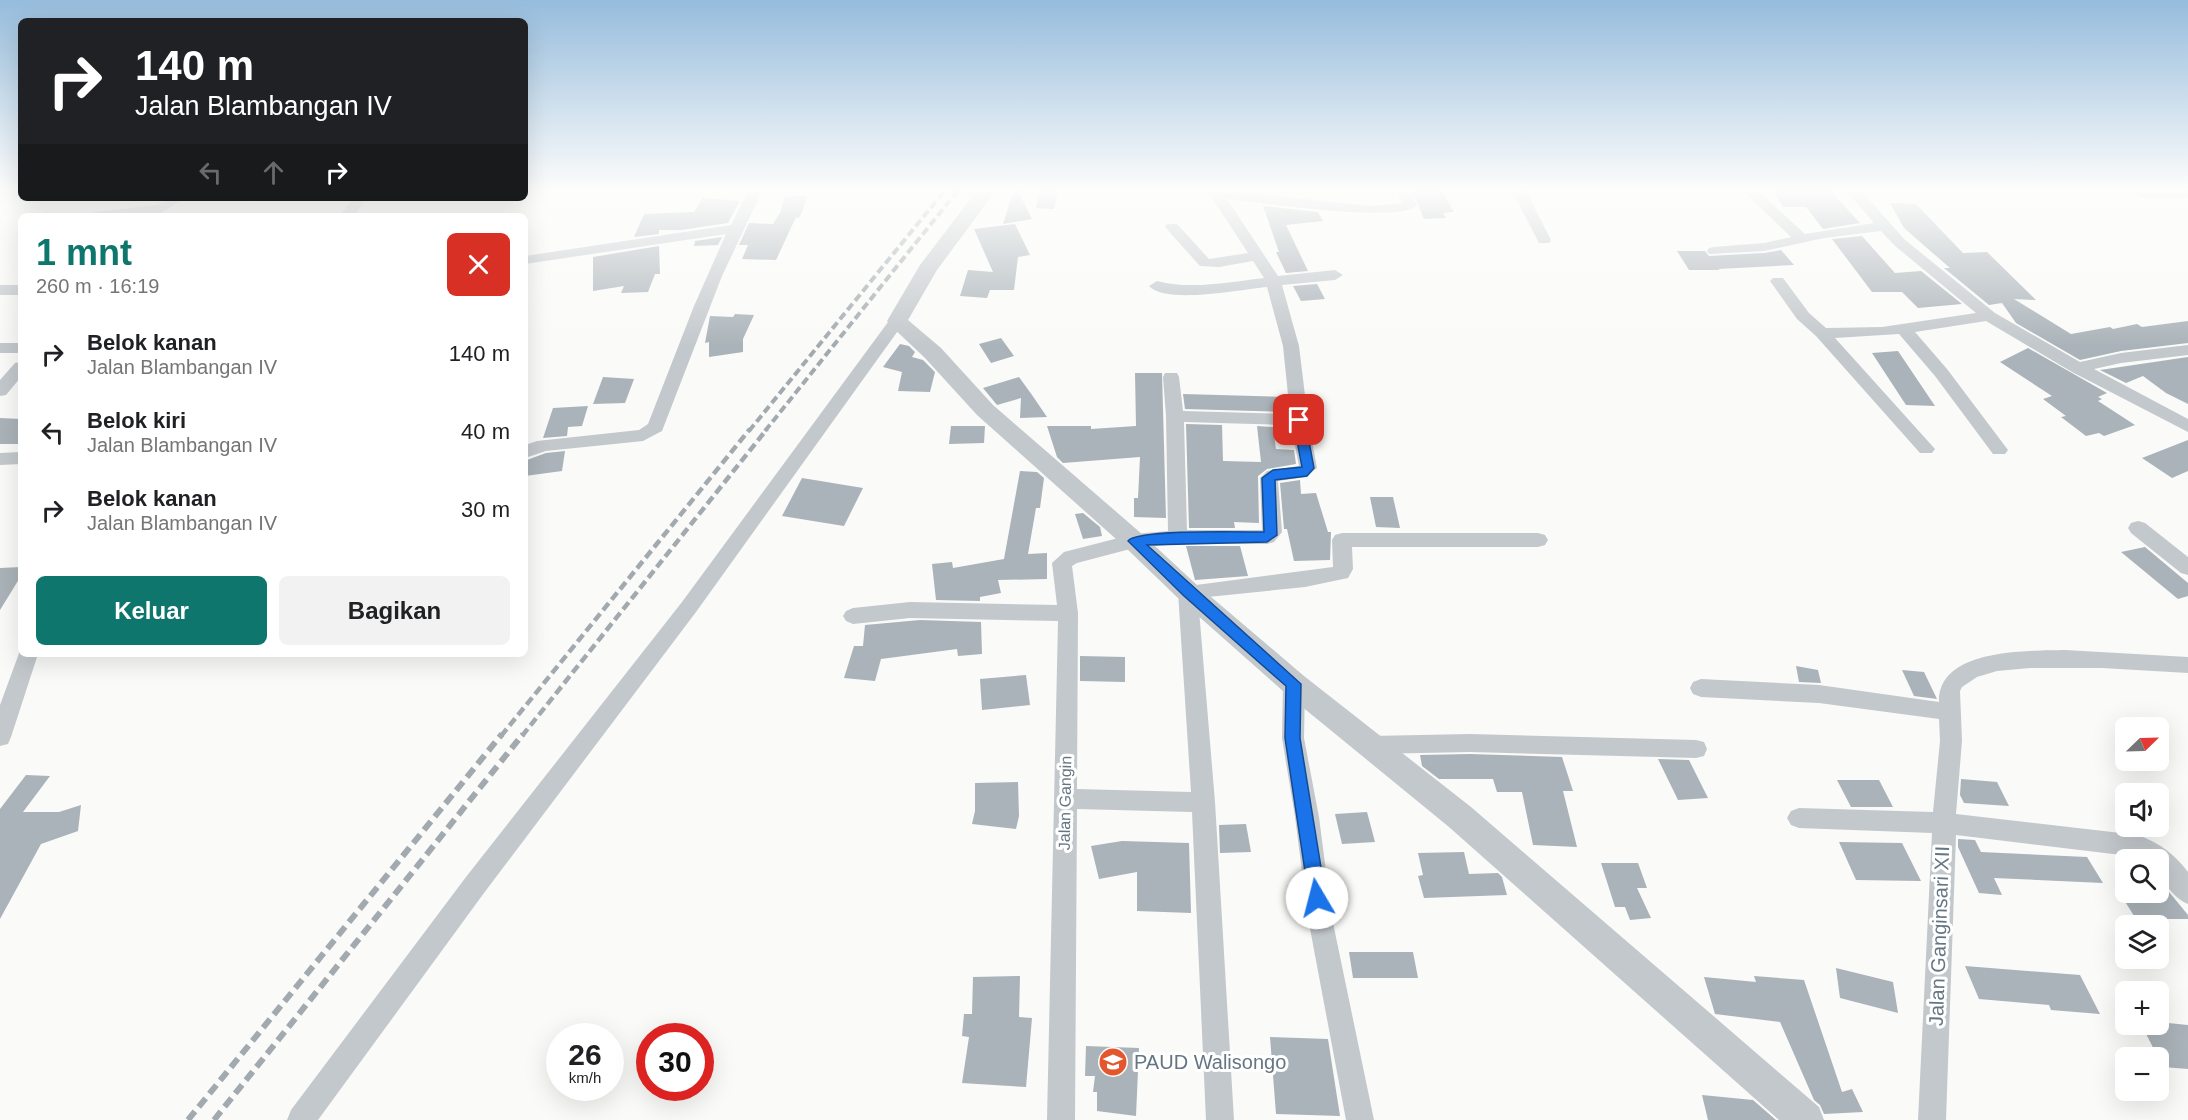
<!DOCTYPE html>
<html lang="id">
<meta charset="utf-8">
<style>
:root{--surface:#fff;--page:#f2f2f2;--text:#202124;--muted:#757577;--accent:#0f766e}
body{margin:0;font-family:Arial,sans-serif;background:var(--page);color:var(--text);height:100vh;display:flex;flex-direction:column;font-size:22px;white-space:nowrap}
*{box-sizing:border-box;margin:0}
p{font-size:20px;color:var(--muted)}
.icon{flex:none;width:33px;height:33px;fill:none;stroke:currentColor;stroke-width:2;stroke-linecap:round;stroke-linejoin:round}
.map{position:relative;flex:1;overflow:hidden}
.panel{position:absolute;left:18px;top:213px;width:510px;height:444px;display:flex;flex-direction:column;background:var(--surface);border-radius:9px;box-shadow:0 6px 24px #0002}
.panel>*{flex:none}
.banner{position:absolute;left:18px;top:18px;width:510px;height:183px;border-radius:9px;box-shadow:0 6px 24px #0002;background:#202124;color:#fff;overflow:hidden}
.needle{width:39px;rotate:67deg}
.buttons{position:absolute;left:2115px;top:717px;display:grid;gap:12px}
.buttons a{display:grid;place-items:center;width:54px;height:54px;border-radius:9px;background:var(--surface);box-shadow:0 6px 24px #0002;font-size:30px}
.speed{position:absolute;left:546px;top:1023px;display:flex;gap:12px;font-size:30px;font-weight:700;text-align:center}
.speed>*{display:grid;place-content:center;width:78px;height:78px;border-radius:50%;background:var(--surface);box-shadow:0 6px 24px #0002;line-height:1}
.speed small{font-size:15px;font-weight:400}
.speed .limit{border:9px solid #d22;background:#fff;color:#111}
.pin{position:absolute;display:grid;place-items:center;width:51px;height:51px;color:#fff;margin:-26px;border-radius:12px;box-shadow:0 3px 9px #0006}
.me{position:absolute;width:66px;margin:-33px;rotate:352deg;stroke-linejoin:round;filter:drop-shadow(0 0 4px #0008)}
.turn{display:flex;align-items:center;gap:21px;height:126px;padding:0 18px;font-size:27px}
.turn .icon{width:78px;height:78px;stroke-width:2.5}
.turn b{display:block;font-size:42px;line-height:51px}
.lanes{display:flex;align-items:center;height:57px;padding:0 18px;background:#0003;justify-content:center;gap:30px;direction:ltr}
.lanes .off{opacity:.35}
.round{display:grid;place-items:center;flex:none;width:63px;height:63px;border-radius:9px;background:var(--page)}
.headline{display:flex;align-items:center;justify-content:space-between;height:102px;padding:0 18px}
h1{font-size:36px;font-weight:700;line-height:45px;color:var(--accent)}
.action{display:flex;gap:12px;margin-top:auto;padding:12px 18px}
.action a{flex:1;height:69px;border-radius:9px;background:var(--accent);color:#fff;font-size:24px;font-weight:700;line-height:69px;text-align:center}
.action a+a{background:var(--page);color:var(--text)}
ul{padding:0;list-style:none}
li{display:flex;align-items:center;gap:18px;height:78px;padding:0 18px}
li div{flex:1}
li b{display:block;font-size:22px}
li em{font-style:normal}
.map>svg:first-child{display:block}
</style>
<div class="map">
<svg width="2188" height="1120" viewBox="0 0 2188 1120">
<rect width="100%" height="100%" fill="#fafaf8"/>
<g fill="#aab3b9">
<polygon points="1014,189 1017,189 1032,219 1003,224"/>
<polygon points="1040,189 1058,189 1054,209 1036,208"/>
<polygon points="1423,189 1441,189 1454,212 1443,213 1446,218 1424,219 1412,190"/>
<polygon points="1772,189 1829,189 1860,223 1823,229 1806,207 1783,207"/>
<polygon points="785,196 807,196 803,210 799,218 796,217 776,260 742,259 748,245 739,245 749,223 773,224 781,211"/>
<polygon points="703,198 740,201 728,223 681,230 659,230 659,234 634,237 644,214 694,212"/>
<polygon points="1890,203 1916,204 1963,253 1987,252 2036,300 2014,299 2071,334 2110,327 2113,329 2137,324 2142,327 2188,321 2188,343 2121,351 2080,360 2016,323 2002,303 1989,305 1944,268 1950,268 1904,228"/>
<polygon points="1263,206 1318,212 1323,221 1286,225 1308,271 1286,273 1276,252 1279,252"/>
<polygon points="1015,224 1030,255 1018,257 1014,290 990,290 987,298 960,296 968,270 993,272 974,229"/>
<polygon points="1862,236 1895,273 1921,271 1962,304 1918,308 1902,292 1872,292 1832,239"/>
<polygon points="722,237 718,245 694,246 695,241"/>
<polygon points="659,246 660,274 655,274 648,292 621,293 624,286 593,291 593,257"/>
<polygon points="1781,250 1794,265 1718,269 1720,270 1689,270 1677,251 1705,251 1709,256 1764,253"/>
<polygon points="1317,284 1325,299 1301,301 1293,286"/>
<polygon points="735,314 754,315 743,339 743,352 709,357 709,342 705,343 710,316 733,317"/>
<polygon points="1001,338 1014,356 991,363 979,344"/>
<polygon points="900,344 909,346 915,352 912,357 923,360 935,372 930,392 898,391 902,372 883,367"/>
<polygon points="2028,348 2107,393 2098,397 2102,399 2098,401 2135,425 2104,436 2099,433 2086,436 2061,417 2066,416 2043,399 2052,396 2000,362"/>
<polygon points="1898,351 1935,406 1906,405 1872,353"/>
<polygon points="2188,357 2188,404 2166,393 2143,376 2126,383 2100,370"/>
<polygon points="1135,373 1162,373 1166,518 1134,517 1134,498 1138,498 1140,457 1063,463 1057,457 1047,426 1091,426 1091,429 1136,426"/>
<polygon points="603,377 634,379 625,403 593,404"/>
<polygon points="1019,377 1032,395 1047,417 1020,418 1021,398 997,405 983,388"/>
<polygon points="1183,394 1286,397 1287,412 1185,409"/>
<polygon points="588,406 582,426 568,427 567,436 543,438 553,408"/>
<polygon points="0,418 21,419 21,444 0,444"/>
<polygon points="1186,424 1222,425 1223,461 1261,462 1257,426 1273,427 1276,449 1294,450 1296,464 1267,469 1258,476 1259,523 1234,522 1235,528 1189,528"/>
<polygon points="951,426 985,426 984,443 949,444"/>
<polygon points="2188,440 2188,471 2172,478 2142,458"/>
<polygon points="565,451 562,471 525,476 527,460 546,453"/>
<polygon points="1020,471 1037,472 1044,478 1040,508 1036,508 1028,554 1047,553 1047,579 998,580 1001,593 980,597 980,601 936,600 932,564 952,562 953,568 1004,559"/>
<polygon points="802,478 863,488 844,526 782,516"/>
<polygon points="1300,480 1301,494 1316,493 1328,532 1331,532 1330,560 1294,561 1287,529 1284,529 1280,483"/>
<polygon points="1370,497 1393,497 1400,528 1376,527"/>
<polygon points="1083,513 1100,527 1102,536 1083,539 1075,514"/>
<polygon points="1186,546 1240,546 1248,576 1195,580"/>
<polygon points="2145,547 2188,583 2188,596 2178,599 2121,552"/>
<polygon points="21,567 21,576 0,610 0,568"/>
<polygon points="920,620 981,622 982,654 958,656 957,649 881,659 875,681 844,678 854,646 863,646 865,625"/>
<polygon points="1080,656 1125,657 1125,682 1080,681"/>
<polygon points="1796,666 1818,670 1821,683 1799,682"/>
<polygon points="1902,670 1924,672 1937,699 1914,696"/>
<polygon points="1026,675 1030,705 982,710 980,679"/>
<polygon points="1470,754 1562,757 1573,791 1563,791 1577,847 1533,845 1522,792 1497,792 1493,779 1439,779 1422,766 1420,755"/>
<polygon points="1658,759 1689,760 1708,798 1678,800"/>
<polygon points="26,775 50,776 23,812 59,812 81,805 78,831 41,844 0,919 0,809"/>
<polygon points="1961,779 1997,782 2009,806 1964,803 1960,795"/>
<polygon points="1837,780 1879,780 1893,807 1851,807"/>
<polygon points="1018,782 1019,816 1016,829 972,824 975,811 975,783"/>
<polygon points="1367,812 1375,842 1342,844 1335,814"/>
<polygon points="1246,824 1251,852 1220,853 1219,825"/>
<polygon points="1958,839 1975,840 1981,852 2087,857 2103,883 1994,878 2002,895 1979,893 1958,847"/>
<polygon points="1122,841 1189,843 1191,913 1137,911 1137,872 1099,879 1091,846"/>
<polygon points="1839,842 1902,843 1921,881 1856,880"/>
<polygon points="1464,852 1469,874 1498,873 1502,877 1507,895 1424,898 1418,876 1423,875 1418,853"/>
<polygon points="1601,863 1638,863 1647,888 1637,888 1651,918 1630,920 1625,907 1615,907"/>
<polygon points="2158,874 2165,887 2188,915 2188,919 2136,919 2119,892 2158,892"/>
<polygon points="1349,952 1413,952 1418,978 1353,978"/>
<polygon points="1965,966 2080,975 2100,1014 2051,1010 2049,1005 1979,999"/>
<polygon points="1836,968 1893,982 1898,1013 1840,998"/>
<polygon points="1020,976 1019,1017 1032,1018 1026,1087 962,1083 969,1037 962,1036 964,1014 972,1014 973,977"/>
<polygon points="1754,976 1804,980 1842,1092 1852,1089 1863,1112 1824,1114 1820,1105 1814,1100 1780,1022 1715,1014 1704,977 1756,982"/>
<polygon points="2158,1022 2188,1025 2188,1069 2163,1067 2141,1024 2158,1024"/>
<polygon points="1270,1037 1328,1039 1340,1116 1276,1114"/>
<polygon points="1086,1046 1139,1048 1136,1116 1097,1111 1097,1092 1093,1092 1095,1076 1085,1076"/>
<polygon points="1702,1095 1753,1100 1776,1120 1708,1120"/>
</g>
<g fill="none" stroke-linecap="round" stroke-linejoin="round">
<g fill="#c3c8cc" fill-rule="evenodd">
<polygon points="749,189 763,189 722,276 662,431 643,441 546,451 525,458 525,445 537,441 639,430 648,424 694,306 726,234 525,264 525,256 731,225"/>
<path d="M1206,189L1371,206L1402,203L1395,189H1409L1417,205C1403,224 1256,202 1227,199L1278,276L1335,270L1343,275L1335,280L1282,285L1299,346L1308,420L1317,468L1306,477L1278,481L1282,532L1274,542L1267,544H1178L1134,548L1077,563L1072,566L1078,613L1077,789L1191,792L1178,592L1181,587L1333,567L1332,540L1335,535L1342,533H1538L1545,535L1548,540L1545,545L1538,547H1352L1353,569L1348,578L1305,587L1198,598L1215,802L1234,1120H1206L1192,812L1077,809L1075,1120H1047L1058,621L910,618L853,624L846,621L843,616L846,611L853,608L910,602L1057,605L1052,563L1064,552L1134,534L1168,531L1166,416L1163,377L1165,373H1177L1179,377L1183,411L1290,414L1283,346L1267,287C1243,289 1166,305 1149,286L1157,281C1192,290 1229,282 1264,278L1253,261L1219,267L1200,266L1165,227L1167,224H1177L1209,259L1248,253ZM1184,422L1291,425L1299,466L1267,471L1260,478L1262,530H1187Z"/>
<polygon points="1511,189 1525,189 1551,240 1549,243 1539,243"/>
<polygon points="1741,189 1756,189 1805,234 1874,223 1845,189 1860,189 1904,239 1995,313 2080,362 2121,353 2188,345 2188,355 2121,363 2094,369 2188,419 2188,432 2072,372 1986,321 1915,332 1947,369 2005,446 2008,450 2005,454 1993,454 1935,376 1899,334 1835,338 1935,449 1932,453 1920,453 1816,336 1797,319 1770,281 1773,278 1783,278 1809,313 1826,328 1882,327 1976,313 1894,245 1881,231 1824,238 1764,251 1709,254 1707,251 1709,248 1714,247 1764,243 1791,237"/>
<polygon points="2122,189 2188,189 2188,197 2146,199"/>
<polygon points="169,198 186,198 161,213 87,216 94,212 157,205"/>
<polygon points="353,198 367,198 354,216 340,216"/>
<rect x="0" y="285" width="21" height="10"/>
<polygon points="897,316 905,321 696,612 484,893 318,1120 287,1120 291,1110 466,877 682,602 891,318"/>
<rect x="0" y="343" width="21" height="10"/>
<polygon points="21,362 21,377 6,395 0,396 0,380 15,363"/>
<polygon points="21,452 21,464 0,465 0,453"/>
<polygon points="2138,521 2145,523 2188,557 2188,575 2181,573 2131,533 2128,528 2131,523"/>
<polygon points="21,648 21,654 38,654 11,737 8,744 0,746 0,705"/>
<path d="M2065,650L2188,657V673L2102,668H2030L1997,671L1977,677L1962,687L1960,691L1962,741L1956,814L2138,835C2160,843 2174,854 2188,872V904C2172,898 2158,876 2158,860H2143L2138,857L1956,835L1946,1120H1918L1932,833L1799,828L1791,825L1787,818L1791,811L1799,808L1933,812L1940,741L1939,719L1819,703L1701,697L1693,694L1690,688L1693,682L1701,679L1819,685L1939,702C1938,648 2028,651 2065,650Z"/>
<polygon points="1294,675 1302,678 1305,684 1304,738 1319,817 1332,918 1374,1120 1346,1120 1308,918 1295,817 1282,738 1283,684 1286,678"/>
<polygon points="1470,734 1696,740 1704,742 1707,749 1704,756 1696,758 1470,752 1371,754 1363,752 1360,745 1363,738 1371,736"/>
</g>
<polygon fill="#c3c8cc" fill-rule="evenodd" points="978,189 997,189 937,270 908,320 941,348 993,405 1143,535 1197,585 1304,676 1471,807 1819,1107 1824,1120 1779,1120 1449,827 1284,692 1179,599 1125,547 977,415 925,358 890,325 887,321 920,265"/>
<g stroke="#a2aab0" stroke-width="4" stroke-dasharray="8 4" stroke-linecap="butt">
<polyline points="749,431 946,189"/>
<polyline points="765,431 959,189"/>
</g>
<g stroke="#a2aab0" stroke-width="4.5" stroke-dasharray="9 4.5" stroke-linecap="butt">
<polyline points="501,736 750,429"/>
<polyline points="522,736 767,429"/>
</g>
<g stroke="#a2aab0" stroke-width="6" stroke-dasharray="11 6" stroke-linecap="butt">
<polyline points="188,1120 502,734"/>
<polyline points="214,1120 523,734"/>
</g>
</g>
<linearGradient id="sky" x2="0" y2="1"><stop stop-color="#96bcdc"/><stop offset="0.55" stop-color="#fdfdfc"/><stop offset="1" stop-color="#fdfdfc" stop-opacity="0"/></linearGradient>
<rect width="2188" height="346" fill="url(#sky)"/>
<path fill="#1a73e8" stroke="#114b97" stroke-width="1.5" d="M1299,416L1305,420L1314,468L1307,476L1275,480L1277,535L1267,542L1147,545L1301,684L1300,738L1326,898L1323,903L1317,906L1311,903L1309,898L1285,738L1286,686L1184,596L1128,541C1136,529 1243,532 1264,532L1262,478L1273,470L1302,467L1293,420Z"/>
<defs>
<g id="school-disc" transform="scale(1.5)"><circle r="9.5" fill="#e4572e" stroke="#fff"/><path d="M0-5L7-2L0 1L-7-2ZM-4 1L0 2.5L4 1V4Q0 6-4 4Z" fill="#fff"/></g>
</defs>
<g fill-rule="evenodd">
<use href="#school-disc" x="1113" y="1062"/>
</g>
<g text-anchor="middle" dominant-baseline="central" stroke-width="6" stroke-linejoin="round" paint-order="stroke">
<g font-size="16" fill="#657683" stroke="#fff">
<text transform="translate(1065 803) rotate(-89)">Jalan Gangin</text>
</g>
<g font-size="20" fill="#657683" stroke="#fff">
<text transform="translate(1939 936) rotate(-88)">Jalan Ganginsari XII</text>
</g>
<g font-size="20" fill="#657683" stroke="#fff" text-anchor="start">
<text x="1134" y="1062">PAUD Walisongo</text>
</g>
</g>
</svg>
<div class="buttons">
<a><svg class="needle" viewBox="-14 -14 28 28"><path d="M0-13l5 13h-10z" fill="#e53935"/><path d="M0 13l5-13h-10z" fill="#757577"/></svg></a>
<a><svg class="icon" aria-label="sound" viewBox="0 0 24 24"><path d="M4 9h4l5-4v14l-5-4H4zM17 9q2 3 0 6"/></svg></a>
<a><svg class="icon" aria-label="search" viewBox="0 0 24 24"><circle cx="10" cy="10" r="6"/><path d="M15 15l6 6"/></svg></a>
<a><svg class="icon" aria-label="layers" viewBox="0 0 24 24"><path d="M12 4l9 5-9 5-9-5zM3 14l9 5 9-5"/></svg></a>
<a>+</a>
<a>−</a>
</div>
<div class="speed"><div>26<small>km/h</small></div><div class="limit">30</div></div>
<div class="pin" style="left:1299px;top:420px;background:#d93025"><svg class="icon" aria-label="arrive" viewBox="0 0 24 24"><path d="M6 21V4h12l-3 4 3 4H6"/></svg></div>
<svg class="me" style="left:1317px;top:898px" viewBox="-20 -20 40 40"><circle r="19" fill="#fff"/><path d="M0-13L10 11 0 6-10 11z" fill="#1a73e8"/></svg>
<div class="banner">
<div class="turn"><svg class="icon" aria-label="right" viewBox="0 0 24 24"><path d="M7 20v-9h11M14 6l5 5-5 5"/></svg><div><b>140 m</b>Jalan Blambangan IV</div></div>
<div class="lanes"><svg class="icon off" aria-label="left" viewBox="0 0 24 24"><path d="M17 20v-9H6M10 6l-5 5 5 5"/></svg><svg class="icon off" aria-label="ahead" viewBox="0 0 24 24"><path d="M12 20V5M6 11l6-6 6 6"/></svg><svg class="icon" aria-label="right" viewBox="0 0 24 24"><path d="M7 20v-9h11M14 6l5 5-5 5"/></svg></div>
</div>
<section class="panel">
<div class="headline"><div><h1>1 mnt</h1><p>260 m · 16:19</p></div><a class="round" style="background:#d93025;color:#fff"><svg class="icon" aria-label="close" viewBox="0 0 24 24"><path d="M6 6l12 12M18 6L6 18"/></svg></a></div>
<ul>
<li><svg class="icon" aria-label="right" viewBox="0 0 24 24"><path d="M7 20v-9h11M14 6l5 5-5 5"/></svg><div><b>Belok kanan</b><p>Jalan Blambangan IV</p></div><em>140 m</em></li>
<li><svg class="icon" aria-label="left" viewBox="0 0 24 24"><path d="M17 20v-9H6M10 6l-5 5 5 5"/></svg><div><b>Belok kiri</b><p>Jalan Blambangan IV</p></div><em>40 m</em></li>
<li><svg class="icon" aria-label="right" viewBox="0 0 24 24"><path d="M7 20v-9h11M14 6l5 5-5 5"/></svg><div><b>Belok kanan</b><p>Jalan Blambangan IV</p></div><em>30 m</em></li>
</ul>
<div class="action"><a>Keluar</a><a>Bagikan</a></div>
</section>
</div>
